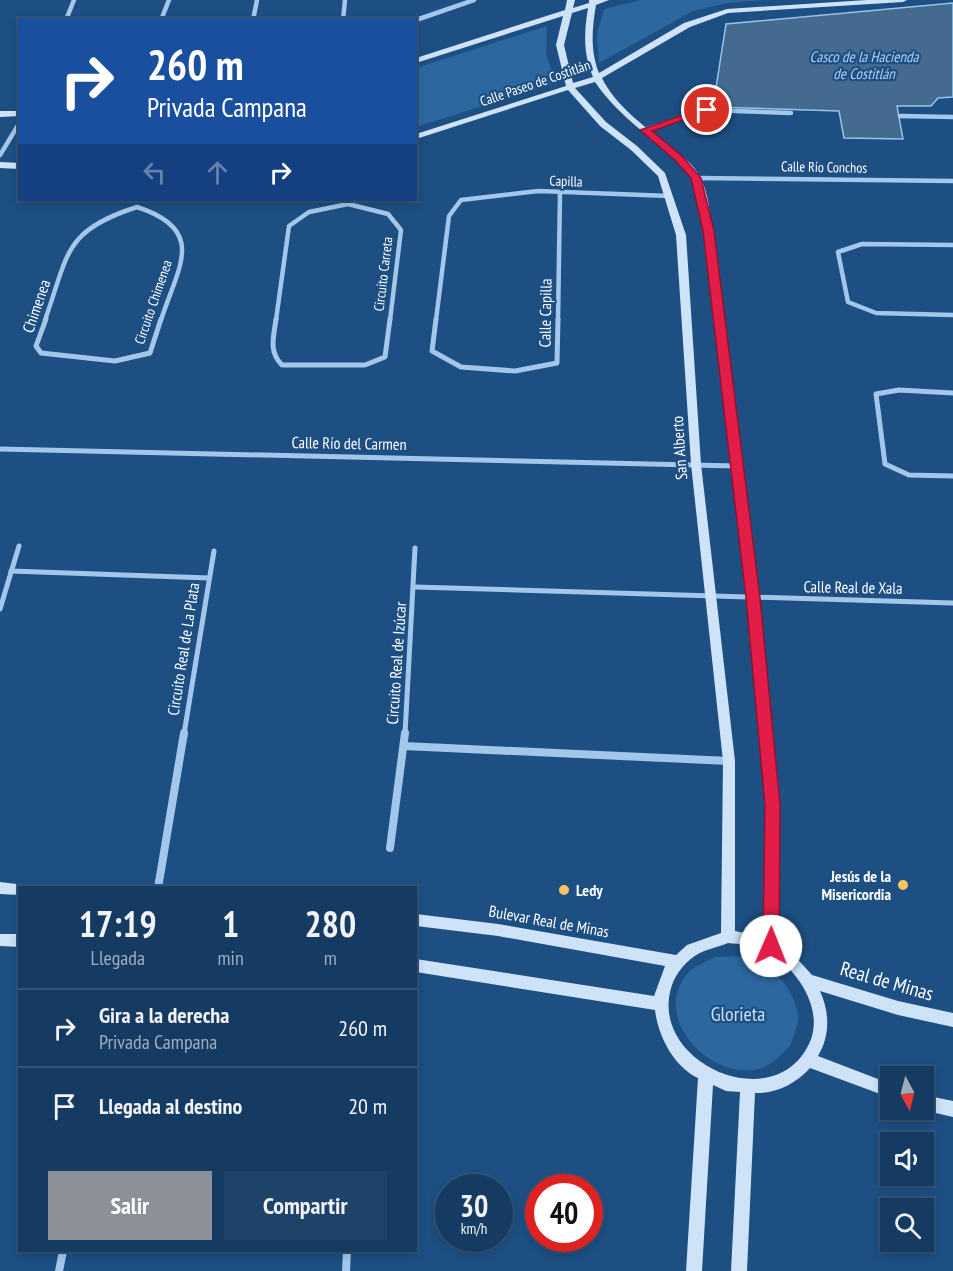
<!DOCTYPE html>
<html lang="es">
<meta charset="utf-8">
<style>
:root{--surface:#163b62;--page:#1f4268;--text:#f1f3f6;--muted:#9eadbe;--line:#355577;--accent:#8c9099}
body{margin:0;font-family:"PT Sans Narrow",sans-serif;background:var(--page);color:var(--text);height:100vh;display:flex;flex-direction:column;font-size:22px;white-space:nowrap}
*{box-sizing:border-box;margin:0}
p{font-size:20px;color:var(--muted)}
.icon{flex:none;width:33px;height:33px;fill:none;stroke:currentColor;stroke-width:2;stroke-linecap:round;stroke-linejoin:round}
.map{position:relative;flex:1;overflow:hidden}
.drawer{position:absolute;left:18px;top:886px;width:399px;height:366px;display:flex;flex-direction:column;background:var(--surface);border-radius:0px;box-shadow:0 3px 9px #0003,0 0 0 2px var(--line)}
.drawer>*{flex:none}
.guide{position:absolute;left:18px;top:18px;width:399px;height:183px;border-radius:0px;box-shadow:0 3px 9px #0003,0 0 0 2px var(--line);background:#1a4fa0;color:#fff;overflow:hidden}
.needle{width:39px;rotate:173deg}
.tools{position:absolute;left:880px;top:1066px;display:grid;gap:12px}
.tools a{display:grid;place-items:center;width:54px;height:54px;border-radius:0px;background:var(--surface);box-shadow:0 3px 9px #0003,0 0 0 2px var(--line);font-size:30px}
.speed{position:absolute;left:435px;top:1174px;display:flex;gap:12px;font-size:30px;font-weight:700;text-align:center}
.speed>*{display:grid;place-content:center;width:78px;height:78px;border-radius:50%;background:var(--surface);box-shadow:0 3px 9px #0003,0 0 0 2px var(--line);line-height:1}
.speed small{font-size:15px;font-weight:400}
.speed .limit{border:9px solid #d22;background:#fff;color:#111}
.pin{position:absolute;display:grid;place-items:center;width:51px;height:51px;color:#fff;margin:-26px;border:3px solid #fff;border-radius:50%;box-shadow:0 2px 6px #0007}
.me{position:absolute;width:66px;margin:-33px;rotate:1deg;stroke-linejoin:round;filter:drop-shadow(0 0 4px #0008)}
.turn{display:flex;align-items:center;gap:21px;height:126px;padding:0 30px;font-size:27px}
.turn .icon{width:78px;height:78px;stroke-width:2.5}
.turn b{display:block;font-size:42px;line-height:51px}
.lanes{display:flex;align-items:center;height:57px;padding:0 30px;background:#0003;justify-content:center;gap:30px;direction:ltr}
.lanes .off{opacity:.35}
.eta{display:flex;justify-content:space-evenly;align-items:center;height:102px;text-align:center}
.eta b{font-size:36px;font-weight:800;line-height:42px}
.cta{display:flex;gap:12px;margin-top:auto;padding:12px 30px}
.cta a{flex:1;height:69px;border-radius:0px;background:var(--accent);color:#fff;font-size:24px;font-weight:800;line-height:69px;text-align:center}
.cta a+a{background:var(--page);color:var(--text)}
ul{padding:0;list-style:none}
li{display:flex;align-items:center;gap:18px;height:78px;padding:0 30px;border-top:2px solid var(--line)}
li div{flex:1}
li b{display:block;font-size:22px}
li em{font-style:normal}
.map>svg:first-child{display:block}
</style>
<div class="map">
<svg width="953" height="1271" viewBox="0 0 953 1271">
<rect width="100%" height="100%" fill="#1d4f83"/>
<g fill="#2c67a0">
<polygon points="641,0 763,0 727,3 693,11 599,63 597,34 604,9"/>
<polygon points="547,26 546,54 556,83 416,127 416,68"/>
<path d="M715,957C724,957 734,956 742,957C770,961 795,989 798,1016C799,1023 795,1031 793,1038C791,1046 786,1050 780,1056C733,1104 639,1021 691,970C697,965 708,961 715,957Z"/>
</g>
<polygon fill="#456a90" stroke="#96c3ec" stroke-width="1.5" points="953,3 953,97 938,98 931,106 897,106 903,139 844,138 839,111 713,107 726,24"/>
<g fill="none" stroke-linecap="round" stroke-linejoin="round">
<g stroke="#a3c7ea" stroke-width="4.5">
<polyline points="66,20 74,0"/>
<polyline points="161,20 169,0"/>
<polyline points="253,20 257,0"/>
<polyline points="343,20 345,0"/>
<polyline points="416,20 474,0"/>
<polyline points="900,116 953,117"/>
<polyline points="644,130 707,110 791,113"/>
<polyline points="0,155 20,122"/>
<polyline points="696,178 953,181"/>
<polyline points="953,245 862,244 838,252 848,302 876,313 953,315"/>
<path d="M45,320C69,253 63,231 137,207C208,230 178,267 161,320"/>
<polyline points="276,320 289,226 309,212 348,204 388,214 401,230 390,320"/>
<polyline points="436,320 449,216 461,200 538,191 670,196"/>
<polyline points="558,320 560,193"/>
</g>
<g stroke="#a3c7ea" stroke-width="5">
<polyline points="46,319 36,346 41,353 115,361 150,353 161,319"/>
<path d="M276,319C274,336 268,351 282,365H365L385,357L390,319"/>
<polyline points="436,319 432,351 461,367 515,371 557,363 558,319"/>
<polyline points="953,393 899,390 876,394 885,464 909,475 953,476"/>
<polyline points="0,449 736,466"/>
<polyline points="11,571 209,578"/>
<polyline points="415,587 953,603"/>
<polyline points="0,609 19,546"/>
<polyline points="184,734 214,551"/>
<polyline points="405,734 415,548"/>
</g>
<g stroke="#a3c7ea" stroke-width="8">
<polyline points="404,746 729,761"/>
<polyline points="390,848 405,733"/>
<polyline points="158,888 184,733"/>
<polyline points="59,1271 63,1251"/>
<polyline points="346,1271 347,1251"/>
</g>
<g fill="#cee2f8" fill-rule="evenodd">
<path d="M567,0H575L573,8L589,3V0H609L596,5C592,28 590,51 599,73L684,23L727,9L867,0H907L903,2L728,13L690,27L602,78C615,105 644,126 667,144C679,154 693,163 700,177C709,193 709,213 713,231L759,598L780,805L778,943L791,952L812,975L898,1001L953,1013V1027L898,1015L820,991C830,1013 830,1036 818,1056L891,1084V1098L810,1068C797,1083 776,1094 755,1093L747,1271H731L740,1092L726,1091L713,1085L702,1271H686L698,1078C674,1067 658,1036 655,1010L416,972V959L654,996L665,966L498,936L416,926V914L498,924L676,955L687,945L721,933L723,761L691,464L676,235L658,176L631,150L600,126L568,90L416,139V134L566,86L556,45L563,16L419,62H416V58L565,10ZM588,8C584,32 583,54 593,77L573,83L564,45L572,13ZM595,82C619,118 656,139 685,169C699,186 700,210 703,231L747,598L766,805L764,937L735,931V761L701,464L686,235L665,173L637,146L606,122L575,88ZM728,943C740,944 753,945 764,950C795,965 826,1009 809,1044C773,1119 646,1061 672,985C676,973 687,960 698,954C707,949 718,947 728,943Z"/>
<polygon points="0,111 20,111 20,116 0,117"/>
<polygon points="0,162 20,163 20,169 0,168"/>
<polygon points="0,882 25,885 26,888 20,888 20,895 0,894"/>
<polygon points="0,934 20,934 20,947 0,946"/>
<polygon points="924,1095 953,1101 953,1117 923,1110"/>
</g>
</g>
<polygon fill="#e11d48" stroke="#92132f" stroke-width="1.5" points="703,108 711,110 652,131 682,156 701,178 714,231 760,598 780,805 779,946 777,952 771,954 765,952 763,946 765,805 746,598 703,231 691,178 675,160 640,130"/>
<g fill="#fac560" stroke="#1d4f83" stroke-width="2">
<circle cx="903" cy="885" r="6"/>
<circle cx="564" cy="890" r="6"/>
</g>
<g text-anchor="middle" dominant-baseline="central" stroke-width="4.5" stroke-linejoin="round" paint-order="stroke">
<g font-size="14" fill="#fff" stroke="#1d4f83">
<text transform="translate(535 83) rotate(-19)">Calle Paseo de Costitlán</text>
<text transform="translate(824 167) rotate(1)">Calle Río Conchos</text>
<text transform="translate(566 181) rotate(2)">Capilla</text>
<text transform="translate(383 274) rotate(-83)">Circuito Carreta</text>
<text transform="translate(153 302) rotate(-71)">Circuito Chimenea</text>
</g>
<g font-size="15" font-style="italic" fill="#aed1f2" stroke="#1d4f83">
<text x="864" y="56">Casco de la Hacienda<tspan x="864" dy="17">de Costitlán</tspan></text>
</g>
<g font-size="16" fill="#fff" stroke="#1d4f83">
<text transform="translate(36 306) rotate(-71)">Chimenea</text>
<text transform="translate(545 313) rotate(-89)">Calle Capilla</text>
<text transform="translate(349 443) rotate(1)">Calle Río del Carmen</text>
<text transform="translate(679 448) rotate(-94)">San Alberto</text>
<text transform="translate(853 587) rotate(1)">Calle Real de Xala</text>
<text transform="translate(183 649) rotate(-81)">Circuito Real de La Plata</text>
<text transform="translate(396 663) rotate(-86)">Circuito Real de Izúcar</text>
<text transform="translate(549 921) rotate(10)">Bulevar Real de Minas</text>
</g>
<g font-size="16" font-weight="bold" fill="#fff" stroke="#1d4f83" text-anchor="end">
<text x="891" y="876">Jesús de la<tspan x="891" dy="18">Misericordia</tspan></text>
<text x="576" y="890" text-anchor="start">Ledy</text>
</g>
<g font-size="20" fill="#fff" stroke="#1d4f83">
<text transform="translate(887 981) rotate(16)">Real de Minas</text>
</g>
<g font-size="20" fill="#c7e0f8" stroke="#1d4f83">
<text x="738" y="1014">Glorieta</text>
</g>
</g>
</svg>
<div class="tools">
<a><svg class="needle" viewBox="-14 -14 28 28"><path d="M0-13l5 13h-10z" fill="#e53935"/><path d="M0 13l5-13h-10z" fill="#9eadbe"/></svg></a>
<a><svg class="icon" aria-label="sound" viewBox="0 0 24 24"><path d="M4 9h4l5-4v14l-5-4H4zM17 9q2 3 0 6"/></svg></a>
<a><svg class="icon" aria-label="search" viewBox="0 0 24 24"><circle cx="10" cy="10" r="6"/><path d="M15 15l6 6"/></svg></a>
</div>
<div class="speed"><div>30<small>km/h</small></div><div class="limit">40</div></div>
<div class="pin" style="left:707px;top:110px;background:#d93025"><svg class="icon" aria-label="arrive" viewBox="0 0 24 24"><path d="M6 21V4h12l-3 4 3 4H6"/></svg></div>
<svg class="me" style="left:771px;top:946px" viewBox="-20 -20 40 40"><circle r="19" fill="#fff"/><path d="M0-13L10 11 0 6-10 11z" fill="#e11d48"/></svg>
<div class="guide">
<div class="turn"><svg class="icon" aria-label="right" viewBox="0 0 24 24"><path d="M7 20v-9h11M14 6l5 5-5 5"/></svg><div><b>260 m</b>Privada Campana</div></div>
<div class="lanes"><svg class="icon off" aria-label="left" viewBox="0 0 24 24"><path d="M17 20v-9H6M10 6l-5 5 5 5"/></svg><svg class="icon off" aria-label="ahead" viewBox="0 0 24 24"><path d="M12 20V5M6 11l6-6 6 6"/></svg><svg class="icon" aria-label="right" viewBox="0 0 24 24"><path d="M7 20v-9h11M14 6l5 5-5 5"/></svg></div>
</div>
<section class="drawer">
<div class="eta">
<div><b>17:19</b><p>Llegada</p></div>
<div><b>1</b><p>min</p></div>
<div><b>280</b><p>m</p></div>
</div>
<ul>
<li><svg class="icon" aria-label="right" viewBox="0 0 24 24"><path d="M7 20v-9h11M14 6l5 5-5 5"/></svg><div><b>Gira a la derecha</b><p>Privada Campana</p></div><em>260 m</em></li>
<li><svg class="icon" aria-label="arrive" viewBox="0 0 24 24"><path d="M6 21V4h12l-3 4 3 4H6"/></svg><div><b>Llegada al destino</b></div><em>20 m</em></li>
</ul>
<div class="cta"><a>Salir</a><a>Compartir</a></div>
</section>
</div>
